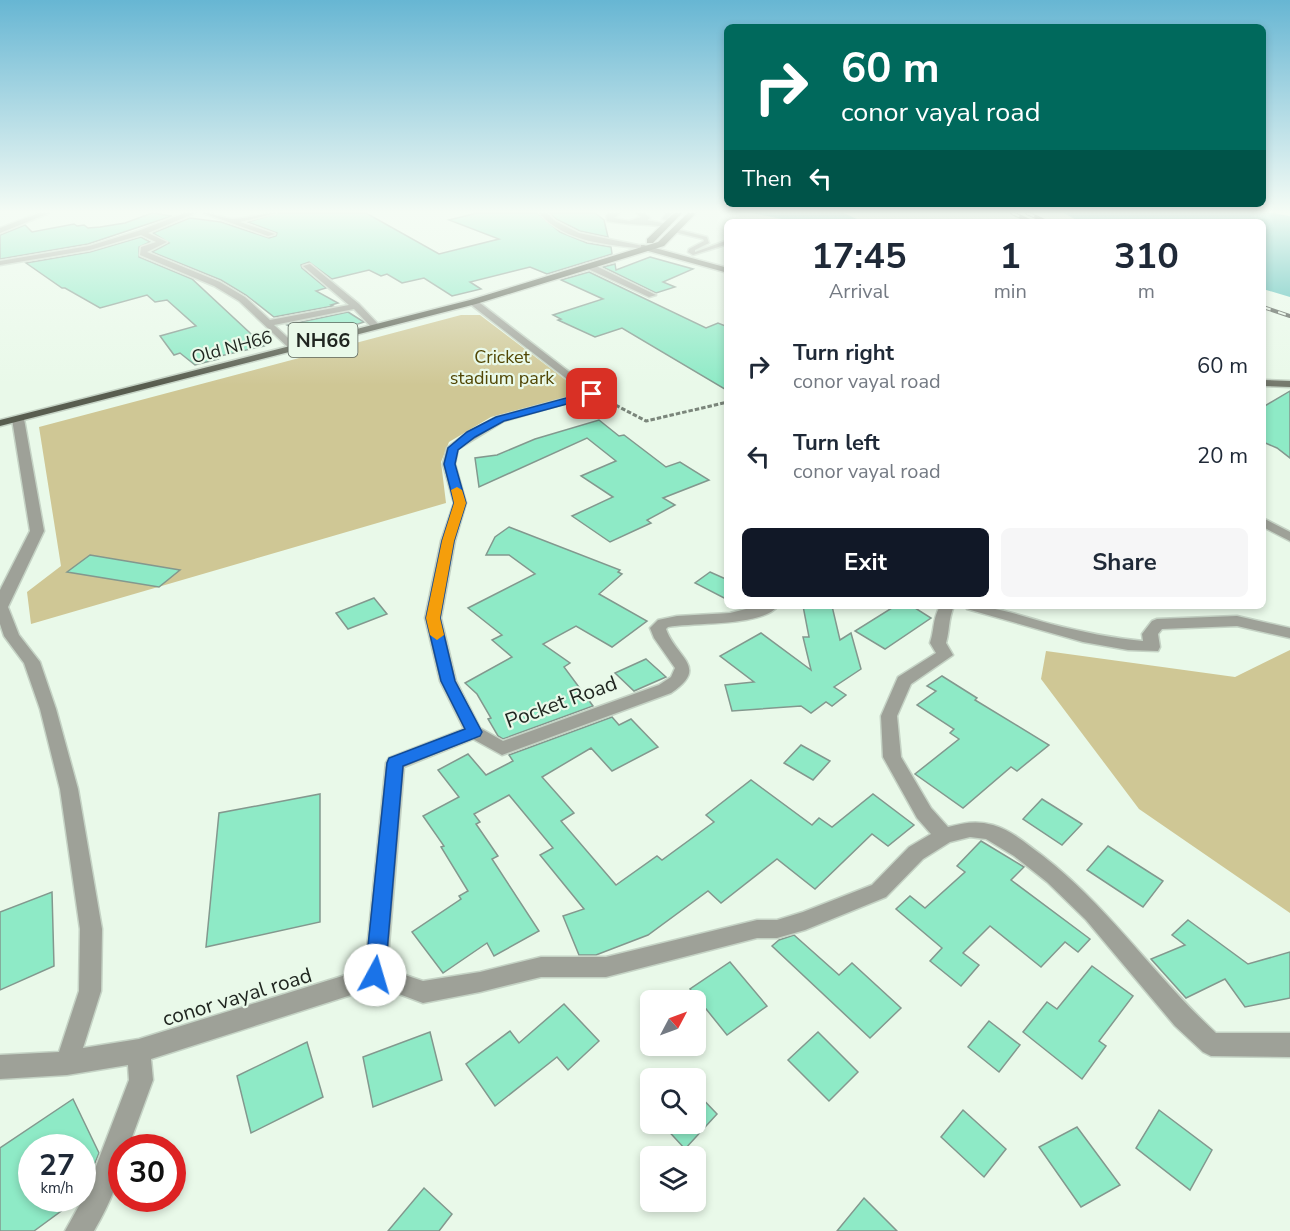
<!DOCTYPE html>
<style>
:root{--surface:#fff;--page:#f6f6f7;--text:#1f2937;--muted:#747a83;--accent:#111827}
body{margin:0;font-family:"Nunito Sans",sans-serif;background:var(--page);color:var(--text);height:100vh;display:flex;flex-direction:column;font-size:22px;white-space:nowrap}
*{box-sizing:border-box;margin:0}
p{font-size:20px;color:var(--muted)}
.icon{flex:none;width:33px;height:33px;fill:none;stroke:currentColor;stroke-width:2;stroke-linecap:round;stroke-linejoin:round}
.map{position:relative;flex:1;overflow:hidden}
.drawer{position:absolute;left:724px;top:219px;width:542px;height:390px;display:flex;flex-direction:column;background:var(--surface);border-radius:9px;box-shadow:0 3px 9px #0003}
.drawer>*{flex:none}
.top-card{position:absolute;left:724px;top:24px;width:542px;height:183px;border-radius:9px;box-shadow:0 3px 9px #0003;background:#00695c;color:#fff;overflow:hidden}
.needle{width:39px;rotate:49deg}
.controls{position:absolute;left:640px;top:990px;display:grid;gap:12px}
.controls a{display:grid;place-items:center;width:66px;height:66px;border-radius:9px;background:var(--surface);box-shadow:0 3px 9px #0003;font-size:30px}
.speed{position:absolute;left:18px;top:1134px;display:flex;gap:12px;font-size:30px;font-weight:700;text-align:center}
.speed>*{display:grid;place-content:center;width:78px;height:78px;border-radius:50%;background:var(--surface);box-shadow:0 3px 9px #0003;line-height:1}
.speed small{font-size:15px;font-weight:400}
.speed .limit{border:9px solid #d22;background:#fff;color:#111}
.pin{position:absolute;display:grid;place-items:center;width:51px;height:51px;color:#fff;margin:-26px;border-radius:12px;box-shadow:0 3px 9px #0006}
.me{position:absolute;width:66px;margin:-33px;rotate:6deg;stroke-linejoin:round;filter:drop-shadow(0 0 4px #0008)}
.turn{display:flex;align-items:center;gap:21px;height:126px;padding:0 18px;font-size:27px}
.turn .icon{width:78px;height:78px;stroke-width:2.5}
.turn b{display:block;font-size:42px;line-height:51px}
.then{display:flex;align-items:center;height:57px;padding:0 18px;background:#0003;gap:12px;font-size:22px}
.eta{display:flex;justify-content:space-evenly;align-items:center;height:102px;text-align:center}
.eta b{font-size:36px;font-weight:700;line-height:42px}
.action{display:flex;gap:12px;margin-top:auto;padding:12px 18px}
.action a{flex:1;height:69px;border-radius:9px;background:var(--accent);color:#fff;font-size:24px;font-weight:700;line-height:69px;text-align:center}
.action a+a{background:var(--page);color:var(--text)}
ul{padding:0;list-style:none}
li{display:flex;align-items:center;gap:18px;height:90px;padding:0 18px}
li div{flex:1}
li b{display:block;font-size:22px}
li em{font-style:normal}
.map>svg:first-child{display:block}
</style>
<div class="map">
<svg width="1290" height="1231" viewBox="0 0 1290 1231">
<rect width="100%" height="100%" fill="#e9f9e9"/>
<g fill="#cfc795">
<polygon points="461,315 480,315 583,393 491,417 449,442 441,462 446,503 31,624 27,592 61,566 39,427"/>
<polygon points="1290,650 1290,913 1139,809 1041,679 1046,651 1235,677"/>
</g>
<g fill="#47b9b3">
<polygon points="752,213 844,213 863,222 797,222"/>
<polygon points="1064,213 1273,213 1290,216 1290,297 1263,289 1263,222 1080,222"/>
</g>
<g fill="#8eeac6" stroke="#83988e" stroke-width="1.5">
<polygon points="152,213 172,216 88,244 0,259 0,235 25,225 32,232 74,224 77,226 84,225 88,228 100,227 125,223"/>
<polygon points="279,213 366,213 439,254 499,239 449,220 477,213 537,213 560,232 587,243 611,247 612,254 547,274 530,267 470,282 481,289 452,296 424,278 402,283 387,274 381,276 369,270 332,279 309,262 301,265 302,268 326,288 316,291 338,303 331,305 333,306 274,317 246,295 221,280 152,252 169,243 153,233 190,218 221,222 269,238 276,236 277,233 248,222"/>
<polygon points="550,213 595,213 604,220 608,237 580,231 556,219"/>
<polygon points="141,237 150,242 139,247 139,257 192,279 264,346 216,357 218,359 195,365 180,353 174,355 160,336 196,326 167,300 155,302 147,295 100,308 65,288 62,288 26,263 90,252"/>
<polygon points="650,257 693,269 663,282 675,287 656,293 603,267 615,264 616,270"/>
<polygon points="589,272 706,328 718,323 728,327 728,391 622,328 595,337 558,320 561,319 553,315 603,299 561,280"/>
<polygon points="348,312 364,322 310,339 287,325"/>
<polygon points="1290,391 1290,458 1277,448 1263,442 1263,407"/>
<polygon points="599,420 619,436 624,435 666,467 680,462 709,480 663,498 675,505 647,520 651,523 610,542 572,516 613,497 581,476 616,461 587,438 479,487 475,458 497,455 535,439"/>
<polygon points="509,527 620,570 618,572 622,574 599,594 647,621 612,647 576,626 543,644 570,663 564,667 593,706 503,739 498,736 488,719 491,718 477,694 465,683 512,657 492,640 502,635 468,608 535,574 509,555 486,555 495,537"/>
<polygon points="90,555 180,570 159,587 67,572"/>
<polygon points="710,572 728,580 728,600 695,583"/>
<polygon points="374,598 387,614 348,629 336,613"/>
<polygon points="803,606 832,606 840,640 851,633 861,669 834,687 846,695 832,706 826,702 811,713 801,706 732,711 725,685 754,682 720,656 761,633 811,670 803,637 809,637"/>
<polygon points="895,606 912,606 931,618 885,649 855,631"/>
<polygon points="646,659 666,677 634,691 615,673"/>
<polygon points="942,676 977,698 975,700 1049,745 1017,771 1011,767 963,808 915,774 959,739 950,733 954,729 917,705 936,691 927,686"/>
<polygon points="612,717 619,725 631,719 658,747 612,771 591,748 542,777 574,813 561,821 616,885 657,856 662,860 714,822 706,815 751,780 812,825 819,818 832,827 873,794 914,825 888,846 872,834 815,889 777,859 721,903 708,891 648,935 596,955 579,955 563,916 584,909 540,855 553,848 509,795 474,814 480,822 476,824 498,856 492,859 539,931 494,956 487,943 443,973 412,932 461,899 459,896 468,891 441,847 444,846 423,816 459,797 438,770 468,754 486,775 513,761 509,755"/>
<polygon points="801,745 830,761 813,780 784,763"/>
<polygon points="320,794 320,922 206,947 219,813"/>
<polygon points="1042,799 1082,824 1062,845 1023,819"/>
<polygon points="981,841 1024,867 1011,880 1090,939 1078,952 1065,942 1041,967 990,926 963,953 979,965 961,986 930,961 942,948 896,909 910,896 925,908 965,872 957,866"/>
<polygon points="1108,846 1163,881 1143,907 1087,870"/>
<polygon points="52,892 54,966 0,990 0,912"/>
<polygon points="1188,920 1248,964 1290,952 1290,998 1245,1007 1225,979 1186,998 1151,959 1185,945 1172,935"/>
<polygon points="794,935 839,975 852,963 901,1008 870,1038 772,946 779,940"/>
<polygon points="730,962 767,1006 727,1035 690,989"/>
<polygon points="1092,966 1133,996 1099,1041 1106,1046 1082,1079 1023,1032 1047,1002 1057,1009"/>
<polygon points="564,1004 599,1041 568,1070 557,1057 495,1106 466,1064 510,1031 519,1043"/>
<polygon points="989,1021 1020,1045 999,1072 968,1047"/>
<polygon points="430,1032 442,1080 373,1107 363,1057"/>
<polygon points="818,1032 858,1072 829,1101 788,1060"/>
<polygon points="307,1042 323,1097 251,1133 237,1076"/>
<polygon points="696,1092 717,1114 685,1149 662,1124 696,1124"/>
<polygon points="73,1099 99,1153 95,1163 82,1181 82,1148 32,1148 32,1198 79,1198 34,1231 0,1231 0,1148"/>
<polygon points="963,1110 1006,1149 984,1177 941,1137"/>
<polygon points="1159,1110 1212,1150 1190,1190 1136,1148"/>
<polygon points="1077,1127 1120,1185 1081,1207 1039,1147"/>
<polygon points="424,1188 452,1214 439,1231 388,1231"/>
<polygon points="864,1198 897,1231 837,1231"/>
</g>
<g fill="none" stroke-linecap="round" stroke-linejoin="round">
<g stroke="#c5d3c5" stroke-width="3">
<g id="service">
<polygon points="666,213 672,213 668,218 673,220 673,222 662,219"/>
<polygon points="676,229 707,237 709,243 695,250 695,252 728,240 728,244 693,255 688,252 689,249 704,241 703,239 674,232"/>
</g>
</g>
<g stroke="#c5d3c5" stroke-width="3">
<g id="minor">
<polygon points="185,213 195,213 148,233 167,242 147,252 220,282 245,297 270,320 349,305 303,266 310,264 359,304 381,327 373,329 354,309 274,325 299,348 291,350 239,301 214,286 140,255 141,247 156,242 141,235 90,250 0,265 0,261 89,246 138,231"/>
<path d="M203,213C214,213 222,218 232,219C247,219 262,213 277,213L240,222L275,234L268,236Z"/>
<path d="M609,213H620L614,218L629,221L641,217L636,213H644L650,218L647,220L671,225L667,227C646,224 628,225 607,221L606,215Z"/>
<polygon points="586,264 592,264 656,295 649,297 586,268"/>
<path d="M470,300H476L598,394L504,421L458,449L455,464L466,503L455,541L441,618L456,681L480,728L503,741L659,685L671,677L675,668L654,638L650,628L658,620L677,616L730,613L758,606H778C761,627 695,622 668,627L666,629C676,658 710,667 671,693L502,755L473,739L404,767L387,969L423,981L480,972L541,957H606L757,920H777L803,912L872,885L909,847L931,834L917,818L883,757L881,716L898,677L936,653L930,643C935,628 932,621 940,606H954C948,620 950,629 946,643L953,655L911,684L897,716L901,757L931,808L948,827C964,823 976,820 993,825C1011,830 1028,845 1043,856C1109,907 1155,977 1216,1033H1290V1057L1211,1056L1203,1052L1175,1026L1086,920L1047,882L1014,856L986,839L970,837L950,842L923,859L886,897L805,930L777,938H757L606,977H541L480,992L423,1003L375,985L348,996L151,1059L153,1080L128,1148H122C122,1178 109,1205 94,1231H65L85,1195L129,1080L128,1065L67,1075L0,1079V1055L59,1052L79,991L80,929L60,789L40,709L24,663L4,636L0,624V590L30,531L12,419L18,416L24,419L44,531L8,607L19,635L40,662L56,709L78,789L102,929L101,991L83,1048L139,1039L365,969L386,763L389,758L464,729L440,681L425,618L441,541L454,503L443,464L447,448L467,433L496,417L585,393L470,304Z"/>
<polygon points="1263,518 1290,532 1290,541 1263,527"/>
<path d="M965,606C997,606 1021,616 1051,624C1082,632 1112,638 1143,641L1142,634L1152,621L1157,619L1237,616L1290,628V638L1237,626L1162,629L1158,634L1160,647L1158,651L1128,650L1083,642L967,609Z"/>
</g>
</g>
<g stroke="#c5d3c5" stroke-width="3">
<g id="tertiary">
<polygon points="39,213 49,213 0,233 0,228"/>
<path d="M539,213H547L555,221L579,233L648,247L644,249C607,244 566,243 539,213Z"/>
</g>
</g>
<g stroke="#c5d3c5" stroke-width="3">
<g id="secondary">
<polygon points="644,245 728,268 728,273 641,249 641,245"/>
<polygon points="1263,380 1290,381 1290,387 1263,386"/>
</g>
</g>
<g stroke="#c5d3c5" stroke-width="3">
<g id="primary">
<polygon points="674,213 682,213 653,243 647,243 647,239"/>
<polygon points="688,213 696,213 664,246 476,304 0,426 0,420 470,300 658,242"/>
</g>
</g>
<polyline stroke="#7b867b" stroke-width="3" stroke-dasharray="4.5 2" stroke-linecap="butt" points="604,399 646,421 728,402"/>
<use href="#service" fill="#9ea198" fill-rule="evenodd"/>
<use href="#minor" fill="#9ea198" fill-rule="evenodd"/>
<use href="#tertiary" fill="#9ea198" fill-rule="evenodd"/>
<use href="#secondary" fill="#75796d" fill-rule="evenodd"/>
<use href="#primary" fill="#585d4f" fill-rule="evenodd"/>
<g stroke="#4b534b" stroke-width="4">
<g id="rail">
<polyline points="1012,213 1032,222"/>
<polyline points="1027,213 1047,222"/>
<polyline points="1263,307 1290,316"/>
</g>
</g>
<use href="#rail" stroke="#e9f9e9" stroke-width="2" stroke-dasharray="8" stroke-linecap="butt"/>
</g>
<linearGradient id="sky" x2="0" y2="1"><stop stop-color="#67b6d3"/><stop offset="0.55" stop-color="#f5fcf5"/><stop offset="1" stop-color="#f5fcf5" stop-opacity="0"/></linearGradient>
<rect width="1290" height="385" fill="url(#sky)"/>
<polygon fill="#1a73e8" stroke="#114b97" stroke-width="1.5" points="592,391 597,394 596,396 504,421 475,437 458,450 455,464 466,503 454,541 440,618 455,681 482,732 480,736 403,766 385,975 382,982 375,984 368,982 365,975 387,763 389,758 465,729 441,681 426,618 442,541 454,503 444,464 448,448 467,432 496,417"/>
<polygon fill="#f59e0b" points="457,487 462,490 466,503 454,541 440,618 444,635 437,640 430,635 426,618 442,541 454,503 451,490"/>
<g text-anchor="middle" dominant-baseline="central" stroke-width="4.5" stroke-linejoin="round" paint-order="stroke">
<g font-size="18" fill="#1f251f" stroke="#e9f9e9">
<text transform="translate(232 347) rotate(-15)">Old NH66</text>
</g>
<g font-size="18" fill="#514604" stroke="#e9f9e9">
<text x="502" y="357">Cricket<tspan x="502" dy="21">stadium park</tspan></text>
</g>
<rect fill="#e9f9e9" stroke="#5c655c" stroke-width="1.5" x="288.5" y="323" width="69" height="34" rx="4.5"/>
<g font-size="20" font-weight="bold" fill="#1f251f">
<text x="323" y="340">NH66</text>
</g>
<g font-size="21" fill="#1f251f" stroke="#e9f9e9">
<text transform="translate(561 702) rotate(-20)">Pocket Road</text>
<text transform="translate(237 997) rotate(-17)">conor vayal road</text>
</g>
</g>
</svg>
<div class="controls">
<a><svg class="needle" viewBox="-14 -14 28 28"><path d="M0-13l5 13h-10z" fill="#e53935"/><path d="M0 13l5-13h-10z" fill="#747a83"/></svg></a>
<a><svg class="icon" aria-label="search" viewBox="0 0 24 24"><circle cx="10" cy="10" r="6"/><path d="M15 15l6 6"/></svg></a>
<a><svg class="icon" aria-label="layers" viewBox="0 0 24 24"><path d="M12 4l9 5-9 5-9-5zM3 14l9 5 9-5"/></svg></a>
</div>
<div class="speed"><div>27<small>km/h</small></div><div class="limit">30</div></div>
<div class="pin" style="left:592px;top:394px;background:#d93025"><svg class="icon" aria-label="arrive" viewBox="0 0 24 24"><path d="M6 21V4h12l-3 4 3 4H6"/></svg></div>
<svg class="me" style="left:375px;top:975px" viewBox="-20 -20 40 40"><circle r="19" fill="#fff"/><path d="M0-13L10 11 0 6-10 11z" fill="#1a73e8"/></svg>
<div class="top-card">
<div class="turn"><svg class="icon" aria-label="right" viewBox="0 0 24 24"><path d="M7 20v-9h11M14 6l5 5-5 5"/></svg><div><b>60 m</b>conor vayal road</div></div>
<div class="then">Then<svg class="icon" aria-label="left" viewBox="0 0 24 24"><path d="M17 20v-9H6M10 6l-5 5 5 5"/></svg></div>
</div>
<section class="drawer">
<div class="eta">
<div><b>17:45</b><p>Arrival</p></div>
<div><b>1</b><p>min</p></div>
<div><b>310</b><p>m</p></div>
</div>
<ul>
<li><svg class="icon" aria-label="right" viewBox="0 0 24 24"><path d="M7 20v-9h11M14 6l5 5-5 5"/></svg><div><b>Turn right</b><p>conor vayal road</p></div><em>60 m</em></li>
<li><svg class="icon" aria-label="left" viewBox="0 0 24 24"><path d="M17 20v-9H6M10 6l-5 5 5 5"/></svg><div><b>Turn left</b><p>conor vayal road</p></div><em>20 m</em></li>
</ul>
<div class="action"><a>Exit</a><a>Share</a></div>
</section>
</div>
